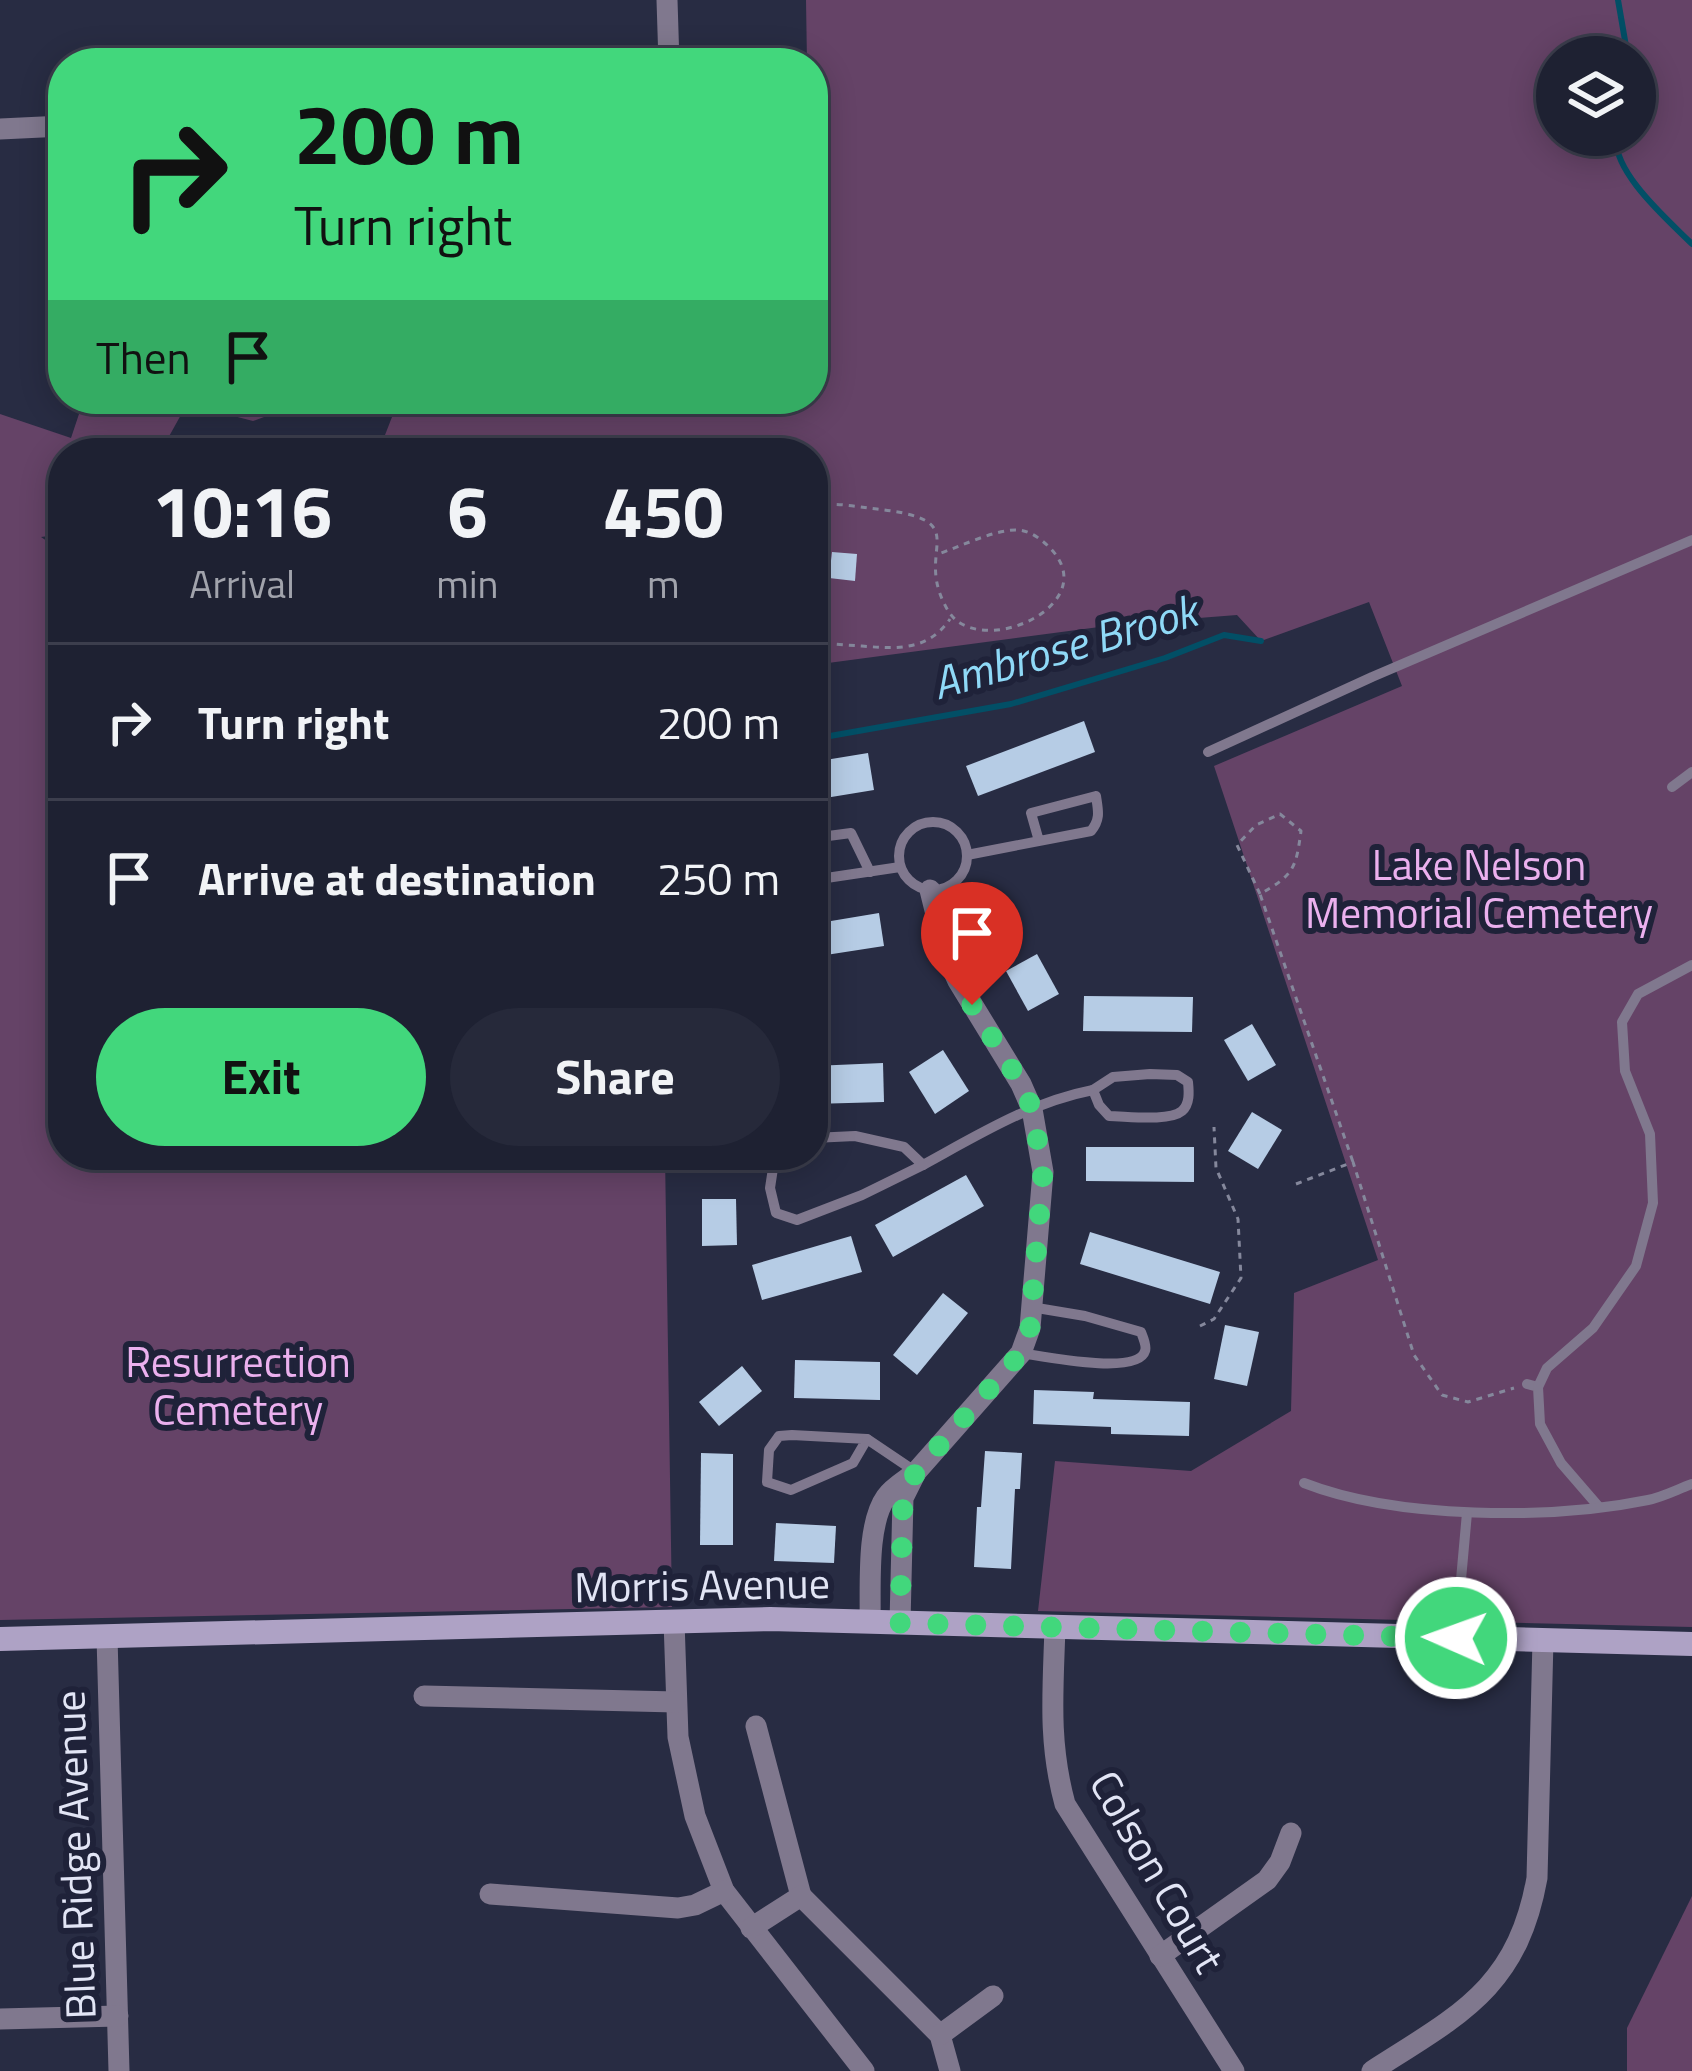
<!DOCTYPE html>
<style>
:root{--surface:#1e2132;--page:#26293a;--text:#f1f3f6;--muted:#a1a3ac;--line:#3c3e4d;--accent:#42d77c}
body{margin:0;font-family:"Titillium Web",sans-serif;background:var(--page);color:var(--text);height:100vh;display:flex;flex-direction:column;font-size:45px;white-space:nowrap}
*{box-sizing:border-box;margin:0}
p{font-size:39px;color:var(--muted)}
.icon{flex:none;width:66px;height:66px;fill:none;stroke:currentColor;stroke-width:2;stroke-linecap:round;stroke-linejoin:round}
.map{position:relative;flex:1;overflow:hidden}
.drawer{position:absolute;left:48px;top:438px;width:780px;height:732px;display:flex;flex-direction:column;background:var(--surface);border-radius:48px;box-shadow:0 6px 30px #0003,0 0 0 3px var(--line)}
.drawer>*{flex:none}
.hud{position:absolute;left:48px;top:48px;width:780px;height:366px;border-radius:48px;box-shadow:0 6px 30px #0003,0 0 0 3px var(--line);background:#42d77c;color:#111;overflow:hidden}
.controls{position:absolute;left:1536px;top:36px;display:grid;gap:24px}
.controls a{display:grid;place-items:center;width:120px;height:120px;border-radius:50%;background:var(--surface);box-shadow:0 6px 30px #0003,0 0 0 3px var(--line);font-size:60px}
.pin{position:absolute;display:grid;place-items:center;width:102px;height:102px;color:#fff;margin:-123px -51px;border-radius:50% 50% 50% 0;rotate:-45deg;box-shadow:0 0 12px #0007}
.pin .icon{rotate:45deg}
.me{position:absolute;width:132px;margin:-66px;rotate:272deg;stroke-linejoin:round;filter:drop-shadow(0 0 9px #0008)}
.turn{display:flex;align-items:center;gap:42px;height:252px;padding:0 48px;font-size:54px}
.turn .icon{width:156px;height:156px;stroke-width:2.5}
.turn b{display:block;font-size:84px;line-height:102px}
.then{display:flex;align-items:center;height:114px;padding:0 48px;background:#0003;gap:24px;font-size:45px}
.eta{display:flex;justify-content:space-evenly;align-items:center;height:204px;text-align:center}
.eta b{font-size:72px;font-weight:700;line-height:84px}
.cta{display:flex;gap:24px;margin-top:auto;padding:24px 48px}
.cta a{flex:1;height:138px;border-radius:72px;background:var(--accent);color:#111;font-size:48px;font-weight:700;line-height:138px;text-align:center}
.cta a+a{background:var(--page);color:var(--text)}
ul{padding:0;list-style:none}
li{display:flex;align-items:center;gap:36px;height:156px;padding:0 48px;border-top:3px solid var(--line)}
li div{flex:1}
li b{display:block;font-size:45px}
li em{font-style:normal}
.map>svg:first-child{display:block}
</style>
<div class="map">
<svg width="1692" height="2071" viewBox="0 0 1692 2071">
<rect width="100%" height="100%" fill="#282c43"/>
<g fill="#654367" fill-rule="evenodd">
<path d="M806,0H1692V1627L1038,1611L1055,1461L1191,1471L1291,1411L1294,1293L1378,1260L1214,766L1402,686L1369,602L1261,641L1237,615L1122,624L813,665V494L827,492L813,485V453H378L399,399H813V63H807ZM1557,57H1635V135H1557Z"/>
<polygon points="84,399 312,399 253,421 187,404 162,449 150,453 63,453 63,483 57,485 63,486 63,534 41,537 63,552 63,1155 665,1155 672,1607 0,1620 0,414 71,438"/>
<polygon points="1692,1896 1692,2071 1627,2071 1627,2028"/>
</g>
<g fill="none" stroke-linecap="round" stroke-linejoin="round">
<g stroke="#024f66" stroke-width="6">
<polyline points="1618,0 1627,52 1624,57"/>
<path d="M1616,135C1612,172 1667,219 1692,244"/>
<polyline points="813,739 1011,704 1165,658 1224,635 1261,641"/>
</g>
</g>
<g fill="#b6cce5">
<polygon points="832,552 857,554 855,581 829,578"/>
<polygon points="1084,721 1095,752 978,796 966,766"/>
<polygon points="868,753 874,790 813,800 813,762"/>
<polygon points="879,913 884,946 813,957 813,924"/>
<polygon points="1037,954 1059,994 1028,1011 1006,971"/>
<polygon points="1084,996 1193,997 1192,1032 1083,1031"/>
<polygon points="1252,1024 1276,1065 1248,1081 1224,1040"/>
<polygon points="943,1050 969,1091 935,1114 909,1072"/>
<polygon points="883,1063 884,1102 813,1104 813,1066"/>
<polygon points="1252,1112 1282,1130 1258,1169 1228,1151"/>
<polygon points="1086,1147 1194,1147 1194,1182 1086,1181"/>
<polygon points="966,1175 984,1206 893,1257 875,1225"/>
<polygon points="702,1199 736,1199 737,1245 702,1246"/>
<polygon points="1090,1232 1220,1272 1210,1304 1080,1264"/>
<polygon points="851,1236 862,1272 762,1300 752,1265"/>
<polygon points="943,1293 968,1313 917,1375 893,1355"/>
<polygon points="1225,1325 1259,1332 1247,1386 1214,1379"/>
<polygon points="795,1360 880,1362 880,1400 794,1398"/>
<polygon points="742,1366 762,1391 719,1426 699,1402"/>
<polygon points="1034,1390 1094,1392 1093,1399 1190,1402 1189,1436 1111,1434 1111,1427 1033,1424"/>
<polygon points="985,1451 1022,1453 1020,1489 1015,1489 1011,1569 974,1567 977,1507 981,1507"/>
<polygon points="701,1453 733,1454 733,1545 700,1545"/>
<polygon points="776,1523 836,1526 834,1563 774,1561"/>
</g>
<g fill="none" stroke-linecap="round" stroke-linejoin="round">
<g stroke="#85889c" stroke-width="3" stroke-dasharray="6 6" stroke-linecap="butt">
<path d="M813,507C833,501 856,507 877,509C975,520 917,546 943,601C947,610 952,618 960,623C1004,650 1101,598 1049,547C1041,539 1029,530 1017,530C996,529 959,547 938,554"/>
<path d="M813,641C829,644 846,645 862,646C897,649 928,651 950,619"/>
<path d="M1260,894L1237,845L1256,825L1280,814L1301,831C1296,868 1294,875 1260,894L1353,1162"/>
<polyline points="1296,1184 1353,1162 1414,1355 1442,1395 1468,1402 1514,1388"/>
<polyline points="1200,1326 1214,1319 1241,1278 1238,1219 1216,1168 1214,1127"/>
</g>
<g stroke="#80788e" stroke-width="10">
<polyline points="1208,752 1372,677 1692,540"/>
<polyline points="1672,787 1692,772"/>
<circle cx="933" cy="856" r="34"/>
<polyline points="813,838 851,833 870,872"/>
<path d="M967,855L1091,831C1101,819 1098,810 1096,796L1031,813L1039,841"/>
<polyline points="813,880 900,867"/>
<path d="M1150,1074L1177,1075L1188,1082C1189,1092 1190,1104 1182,1111C1169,1122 1126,1116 1109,1116L1099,1105L1093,1090L1113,1077Z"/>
<polyline points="775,1155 770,1188 776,1213 797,1220 862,1195 923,1165 904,1147 855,1136 813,1138"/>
<path d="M923,1165C978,1135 1031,1102 1093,1090"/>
<path d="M1021,1353C1042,1356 1138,1376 1145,1351C1147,1346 1143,1337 1141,1332L1085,1316L1031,1307"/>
<polyline points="1527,1384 1538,1387 1540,1424 1561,1463 1599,1507"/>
<polyline points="1538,1387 1547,1368 1593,1328 1636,1266 1653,1203 1650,1134 1625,1071 1622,1022 1638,994 1692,965"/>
<polygon points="792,1435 867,1439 853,1463 791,1490 767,1482 769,1450 779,1436"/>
<polyline points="867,1439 916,1472"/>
<path d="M1304,1483C1396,1519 1551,1520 1648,1500C1663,1497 1678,1489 1692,1484"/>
<polyline points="1456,1635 1467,1513"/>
</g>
<g stroke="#80788e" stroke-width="21">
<polyline points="667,0 669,63"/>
<polyline points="0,129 63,126"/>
<polyline points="916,1472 1021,1353 1030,1328 1043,1172 1032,1109 1021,1084 958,981 946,955 930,890"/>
<polyline points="674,1621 678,1737 695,1816 724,1891 864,2071"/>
<path d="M870,1622C871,1588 866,1525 886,1497C893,1487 906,1480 916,1472L903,1498L900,1623"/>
<path d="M1055,1627C1053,1691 1048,1742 1065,1804L1234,2071"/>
<polyline points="107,1637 119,2071"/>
<polyline points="424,1696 676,1702"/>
<polyline points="756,1726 801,1896"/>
<polyline points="490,1894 678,1908 695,1905 724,1891"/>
<polyline points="751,1928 801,1896 940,2035 950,2071"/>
<polyline points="1160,1956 1267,1880 1280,1862 1291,1833"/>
<polyline points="0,2019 118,2016"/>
<polyline points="940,2035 993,1996"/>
<path d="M1372,2071C1459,2015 1517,1989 1537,1878L1543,1640"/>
</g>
<polyline stroke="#aea2c5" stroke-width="24" points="0,1639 770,1619 1692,1644"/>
</g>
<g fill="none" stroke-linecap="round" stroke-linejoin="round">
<polyline stroke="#42d77c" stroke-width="21" stroke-dasharray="0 37.8" points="972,1005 1021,1084 1032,1108 1043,1172 1030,1328 1021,1353 916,1472 903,1498 900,1623 1456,1638"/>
</g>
<g text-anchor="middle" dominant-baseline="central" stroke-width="12" stroke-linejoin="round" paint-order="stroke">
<g font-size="42" fill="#ebb0ee" stroke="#1f2239">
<text x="1479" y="864">Lake Nelson<tspan x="1479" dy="48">Memorial Cemetery</tspan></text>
<text x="238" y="1361">Resurrection<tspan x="238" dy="48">Cemetery</tspan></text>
</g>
<g font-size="42" fill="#e2e5f5" stroke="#1f2239">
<text transform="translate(702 1584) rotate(-1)">Morris Avenue</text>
<text transform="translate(74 1855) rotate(-92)">Blue Ridge Avenue</text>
<text transform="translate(1158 1871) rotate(60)">Colson Court</text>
</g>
<g font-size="45" font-style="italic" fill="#8fd9f7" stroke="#1f2239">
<text transform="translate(1064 646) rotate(-16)">Ambrose Brook</text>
</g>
</g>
</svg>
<div class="controls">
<a><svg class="icon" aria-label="layers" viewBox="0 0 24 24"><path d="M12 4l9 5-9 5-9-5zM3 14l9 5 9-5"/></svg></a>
</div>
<div class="pin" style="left:972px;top:1005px;background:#d93025"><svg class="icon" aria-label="arrive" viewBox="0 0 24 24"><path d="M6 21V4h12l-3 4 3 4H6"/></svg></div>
<svg class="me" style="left:1456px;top:1638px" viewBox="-20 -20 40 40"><circle r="17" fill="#42d77c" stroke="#fff" stroke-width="3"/><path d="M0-11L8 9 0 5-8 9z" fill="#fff"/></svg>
<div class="hud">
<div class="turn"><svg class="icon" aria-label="right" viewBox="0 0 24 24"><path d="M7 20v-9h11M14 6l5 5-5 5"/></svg><div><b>200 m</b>Turn right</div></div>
<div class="then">Then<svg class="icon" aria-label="arrive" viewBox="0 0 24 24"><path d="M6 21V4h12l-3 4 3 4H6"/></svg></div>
</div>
<section class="drawer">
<div class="eta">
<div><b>10:16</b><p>Arrival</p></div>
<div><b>6</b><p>min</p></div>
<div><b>450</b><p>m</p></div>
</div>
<ul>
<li><svg class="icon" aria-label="right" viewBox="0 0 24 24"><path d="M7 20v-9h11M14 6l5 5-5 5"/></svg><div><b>Turn right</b></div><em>200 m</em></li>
<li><svg class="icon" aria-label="arrive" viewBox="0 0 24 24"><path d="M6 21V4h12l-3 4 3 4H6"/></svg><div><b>Arrive at destination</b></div><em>250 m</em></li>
</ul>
<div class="cta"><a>Exit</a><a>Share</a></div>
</section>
</div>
